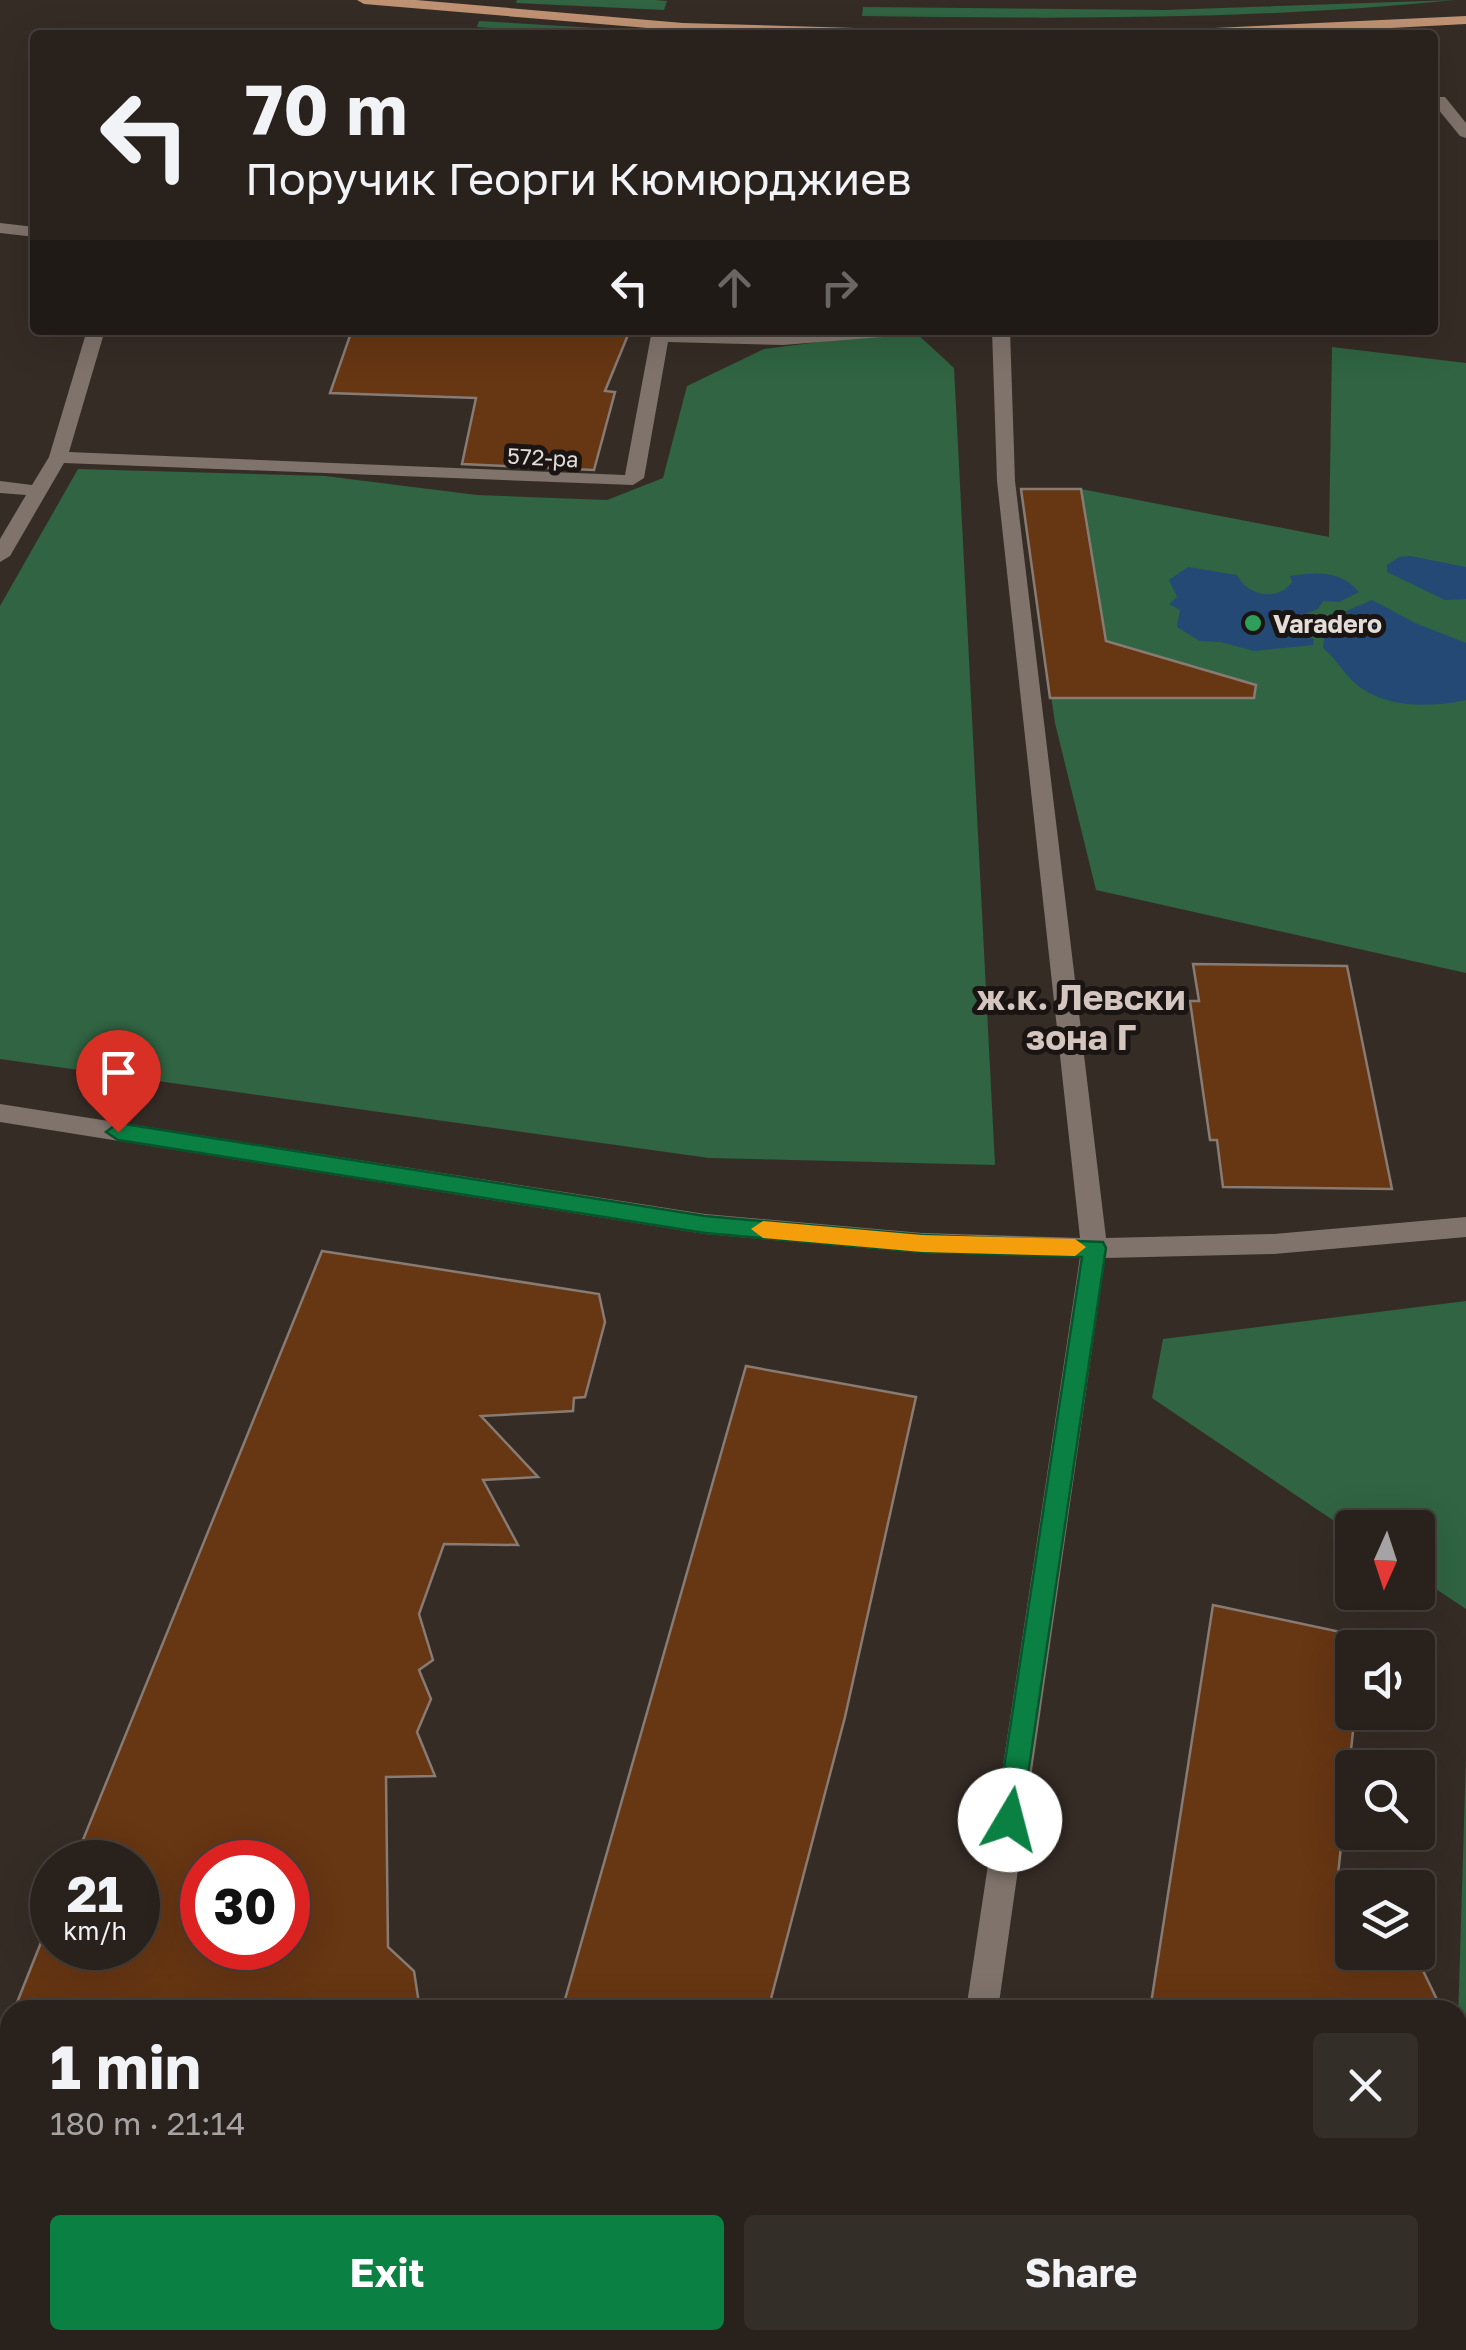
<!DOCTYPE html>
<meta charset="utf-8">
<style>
:root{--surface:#28211c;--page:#342e29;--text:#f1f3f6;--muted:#a5a3a3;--line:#443e3b;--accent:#0b8043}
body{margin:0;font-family:"Golos Text",sans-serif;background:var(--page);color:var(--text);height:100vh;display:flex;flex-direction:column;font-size:38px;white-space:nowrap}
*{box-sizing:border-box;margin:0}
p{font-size:32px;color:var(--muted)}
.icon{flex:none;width:55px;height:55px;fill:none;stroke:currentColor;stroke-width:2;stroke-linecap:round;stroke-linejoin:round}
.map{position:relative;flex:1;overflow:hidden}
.panel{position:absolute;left:0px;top:2000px;width:1468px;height:350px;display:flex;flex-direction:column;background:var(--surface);border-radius:30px 30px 0 0;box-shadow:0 10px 40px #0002,0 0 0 2px var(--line)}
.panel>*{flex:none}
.hud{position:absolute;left:30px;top:30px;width:1408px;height:305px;border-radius:10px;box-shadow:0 10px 40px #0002,0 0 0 2px var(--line);background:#28211c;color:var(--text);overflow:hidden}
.needle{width:65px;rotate:183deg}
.buttons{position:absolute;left:1335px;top:1510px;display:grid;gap:20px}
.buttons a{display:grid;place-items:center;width:100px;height:100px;border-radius:10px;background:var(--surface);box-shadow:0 10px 40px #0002,0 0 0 2px var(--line);font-size:50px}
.speed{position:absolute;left:30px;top:1840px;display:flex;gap:20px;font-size:50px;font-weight:700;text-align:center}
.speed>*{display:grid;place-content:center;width:130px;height:130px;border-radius:50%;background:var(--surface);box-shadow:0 10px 40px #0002,0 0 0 2px var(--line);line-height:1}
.speed small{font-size:25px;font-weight:400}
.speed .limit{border:15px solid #d22;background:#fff;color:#111}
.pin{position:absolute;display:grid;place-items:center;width:85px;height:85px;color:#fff;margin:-102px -42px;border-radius:50% 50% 50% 0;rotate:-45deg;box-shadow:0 0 10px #0007}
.pin .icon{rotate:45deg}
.me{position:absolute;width:110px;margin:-55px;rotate:8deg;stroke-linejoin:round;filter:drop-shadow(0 0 8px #0008)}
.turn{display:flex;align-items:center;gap:35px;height:210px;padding:0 50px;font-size:45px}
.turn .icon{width:130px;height:130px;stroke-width:2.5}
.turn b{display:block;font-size:70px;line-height:85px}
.lanes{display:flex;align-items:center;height:95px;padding:0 50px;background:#0003;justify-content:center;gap:50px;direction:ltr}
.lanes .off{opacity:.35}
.round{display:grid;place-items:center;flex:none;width:105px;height:105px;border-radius:10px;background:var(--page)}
.headline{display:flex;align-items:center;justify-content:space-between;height:170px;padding:0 50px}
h1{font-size:60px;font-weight:700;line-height:75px}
.action{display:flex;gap:20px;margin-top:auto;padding:20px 50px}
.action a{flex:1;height:115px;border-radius:10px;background:var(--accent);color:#fff;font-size:40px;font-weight:700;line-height:115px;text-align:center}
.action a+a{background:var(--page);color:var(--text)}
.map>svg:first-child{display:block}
</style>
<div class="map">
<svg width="1466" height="2350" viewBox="0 0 1466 2350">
<rect width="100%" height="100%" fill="#362c26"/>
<g fill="#306442">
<polygon points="517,0 655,0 667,1 664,10 516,3"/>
<path d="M1455,0C1258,20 1060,19 862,16L863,7L1164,10Z"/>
<polygon points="479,21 694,34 708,35 596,35 477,27"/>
<polygon points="913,330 954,368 995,1165 709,1158 0,1059 0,606 78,469 325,476 477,495 607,500 663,478 687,386 764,349"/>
<polygon points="1332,347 1466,363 1466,973 1096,890 1055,723 1021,489 1081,489 1329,537"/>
<polygon points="1466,1301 1466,1609 1418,1577 1418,1528 1352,1528 1352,1533 1152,1398 1163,1339"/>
<polygon points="1466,1756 1466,2350 974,2350 975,2340 1458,2340 1458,2021"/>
</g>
<g fill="#244974">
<polygon points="1410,556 1466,567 1466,599 1445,600 1387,572 1387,565 1399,557"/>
<path d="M1188,567L1237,575C1247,596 1278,602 1292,582L1290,576C1317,572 1340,570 1359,592L1339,602L1323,601L1318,609L1288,620L1300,637L1314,639L1313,645L1254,651L1221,642L1200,641L1177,627L1180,610L1169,604L1177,597L1169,580Z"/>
<path d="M1372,600L1415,623L1466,643V700C1431,708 1384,708 1356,684C1343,673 1336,658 1323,648L1324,638L1339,635L1354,622L1346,611Z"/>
</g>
<g fill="#673613" stroke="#877b74" stroke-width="2.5" fill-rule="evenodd">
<polygon points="352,330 630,330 605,391 615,392 594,470 462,464 476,398 330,393"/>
<polygon points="1021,489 1081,489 1106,641 1256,685 1254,698 1050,698"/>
<polygon points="1193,964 1347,966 1392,1189 1223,1187 1217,1140 1210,1140 1190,1001 1199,1001"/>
<path d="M322,1251L599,1294L605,1322L585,1397L574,1398L573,1411L481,1416L538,1477L483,1480L518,1545L444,1544L419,1614L433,1660L419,1670L431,1699L417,1732L435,1776L386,1777L388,1947L414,1971L420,2010H14L52,1915V1948H138V1862H74ZM202,1862H288V1948H202Z"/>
<polygon points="746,1366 916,1397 845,1717 768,2010 562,2010"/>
<polygon points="1213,1605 1364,1637 1362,1648 1352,1648 1355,1712 1336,1894 1352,1903 1352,1952 1414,1952 1442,2010 1150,2010"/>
</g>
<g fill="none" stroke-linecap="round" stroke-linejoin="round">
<polyline stroke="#827a75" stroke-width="4" stroke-dasharray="5 4" stroke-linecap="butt" points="301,33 322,35"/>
<g fill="#80736c" fill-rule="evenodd">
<polygon points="1433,97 1445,97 1466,123 1466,138 1460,136 1433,103"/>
<polygon points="0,223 35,227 35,237 0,233"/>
<polygon points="87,330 105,330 69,452 625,475 652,330 783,335 916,330 907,335 783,345 668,342 644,478 633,485 64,463 10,556 0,562 0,539 26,495 0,493 0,481 32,485 49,457"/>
<polygon points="992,330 1010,330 1015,481 1106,1238 1274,1234 1466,1217 1466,1237 1274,1254 1105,1258 998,2010 966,2010 1080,1257 922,1253 705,1234 0,1122 0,1104 705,1214 922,1233 1080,1238 997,481"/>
<polygon points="0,2248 10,2250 10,2284 0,2282"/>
<polygon points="302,2340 375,2340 380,2350 307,2350"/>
<polygon points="915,2340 951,2340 950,2350 914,2350"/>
</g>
<g fill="#bf9273" fill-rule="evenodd">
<polygon points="357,0 416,0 683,23 923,30 931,35 683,31 364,4"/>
<polygon points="1466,16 1466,24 1261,35 1165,35 1173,30"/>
</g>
</g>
<polygon fill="#0b8043" stroke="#07532c" stroke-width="2.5" points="118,1123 705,1216 922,1235 1103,1242 1106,1248 1020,1828 1010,1832 1000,1828 996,1820 1082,1257 922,1252 705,1233 118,1140 106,1132"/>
<polygon fill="#f59e0b" points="763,1221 922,1235 1075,1239 1086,1247 1075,1256 922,1252 763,1238 751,1229"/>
<circle fill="#2e9e5b" stroke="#1a1512" stroke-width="4" cx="1253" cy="623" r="10"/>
<g text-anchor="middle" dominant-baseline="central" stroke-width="10" stroke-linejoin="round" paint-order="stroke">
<g font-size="22" fill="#e3dcd8" stroke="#1a1512">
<text transform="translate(543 457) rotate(3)">572-ра</text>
</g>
<g font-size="25" font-weight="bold" fill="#e3dcd8" stroke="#1a1512" text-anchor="start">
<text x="1273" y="623">Varadero</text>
</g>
<g font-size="35" font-weight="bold" fill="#d4c6be" stroke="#1a1512">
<text x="1081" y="997">ж.к. Левски<tspan x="1081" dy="40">зона Г</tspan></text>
</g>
</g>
</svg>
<div class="buttons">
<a><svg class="needle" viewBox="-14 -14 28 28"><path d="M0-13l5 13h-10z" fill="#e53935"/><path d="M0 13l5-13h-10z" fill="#a5a3a3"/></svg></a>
<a><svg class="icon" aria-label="sound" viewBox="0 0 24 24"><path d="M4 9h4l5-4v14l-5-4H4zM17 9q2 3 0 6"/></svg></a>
<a><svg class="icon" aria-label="search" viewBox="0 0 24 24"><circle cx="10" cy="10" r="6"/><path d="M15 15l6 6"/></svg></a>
<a><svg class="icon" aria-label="layers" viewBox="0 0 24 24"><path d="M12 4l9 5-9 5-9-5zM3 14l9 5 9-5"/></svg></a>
</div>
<div class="speed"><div>21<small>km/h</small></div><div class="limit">30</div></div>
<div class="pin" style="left:118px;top:1132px;background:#d93025"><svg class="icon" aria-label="arrive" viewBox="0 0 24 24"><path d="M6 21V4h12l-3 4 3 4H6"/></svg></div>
<svg class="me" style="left:1010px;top:1820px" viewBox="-20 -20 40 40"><circle r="19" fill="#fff"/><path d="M0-13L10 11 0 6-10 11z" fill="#0b8043"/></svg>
<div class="hud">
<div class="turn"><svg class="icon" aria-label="left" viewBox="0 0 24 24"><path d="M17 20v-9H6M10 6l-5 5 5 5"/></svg><div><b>70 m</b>Поручик Георги Кюмюрджиев</div></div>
<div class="lanes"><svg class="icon" aria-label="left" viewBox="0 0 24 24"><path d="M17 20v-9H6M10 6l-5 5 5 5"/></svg><svg class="icon off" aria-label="ahead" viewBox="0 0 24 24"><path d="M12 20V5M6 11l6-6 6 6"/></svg><svg class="icon off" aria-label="right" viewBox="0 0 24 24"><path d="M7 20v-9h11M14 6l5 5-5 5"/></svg></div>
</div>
<section class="panel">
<div class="headline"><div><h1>1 min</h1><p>180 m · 21:14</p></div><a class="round"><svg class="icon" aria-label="close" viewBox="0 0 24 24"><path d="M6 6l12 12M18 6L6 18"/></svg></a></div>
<div class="action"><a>Exit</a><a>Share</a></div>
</section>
</div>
